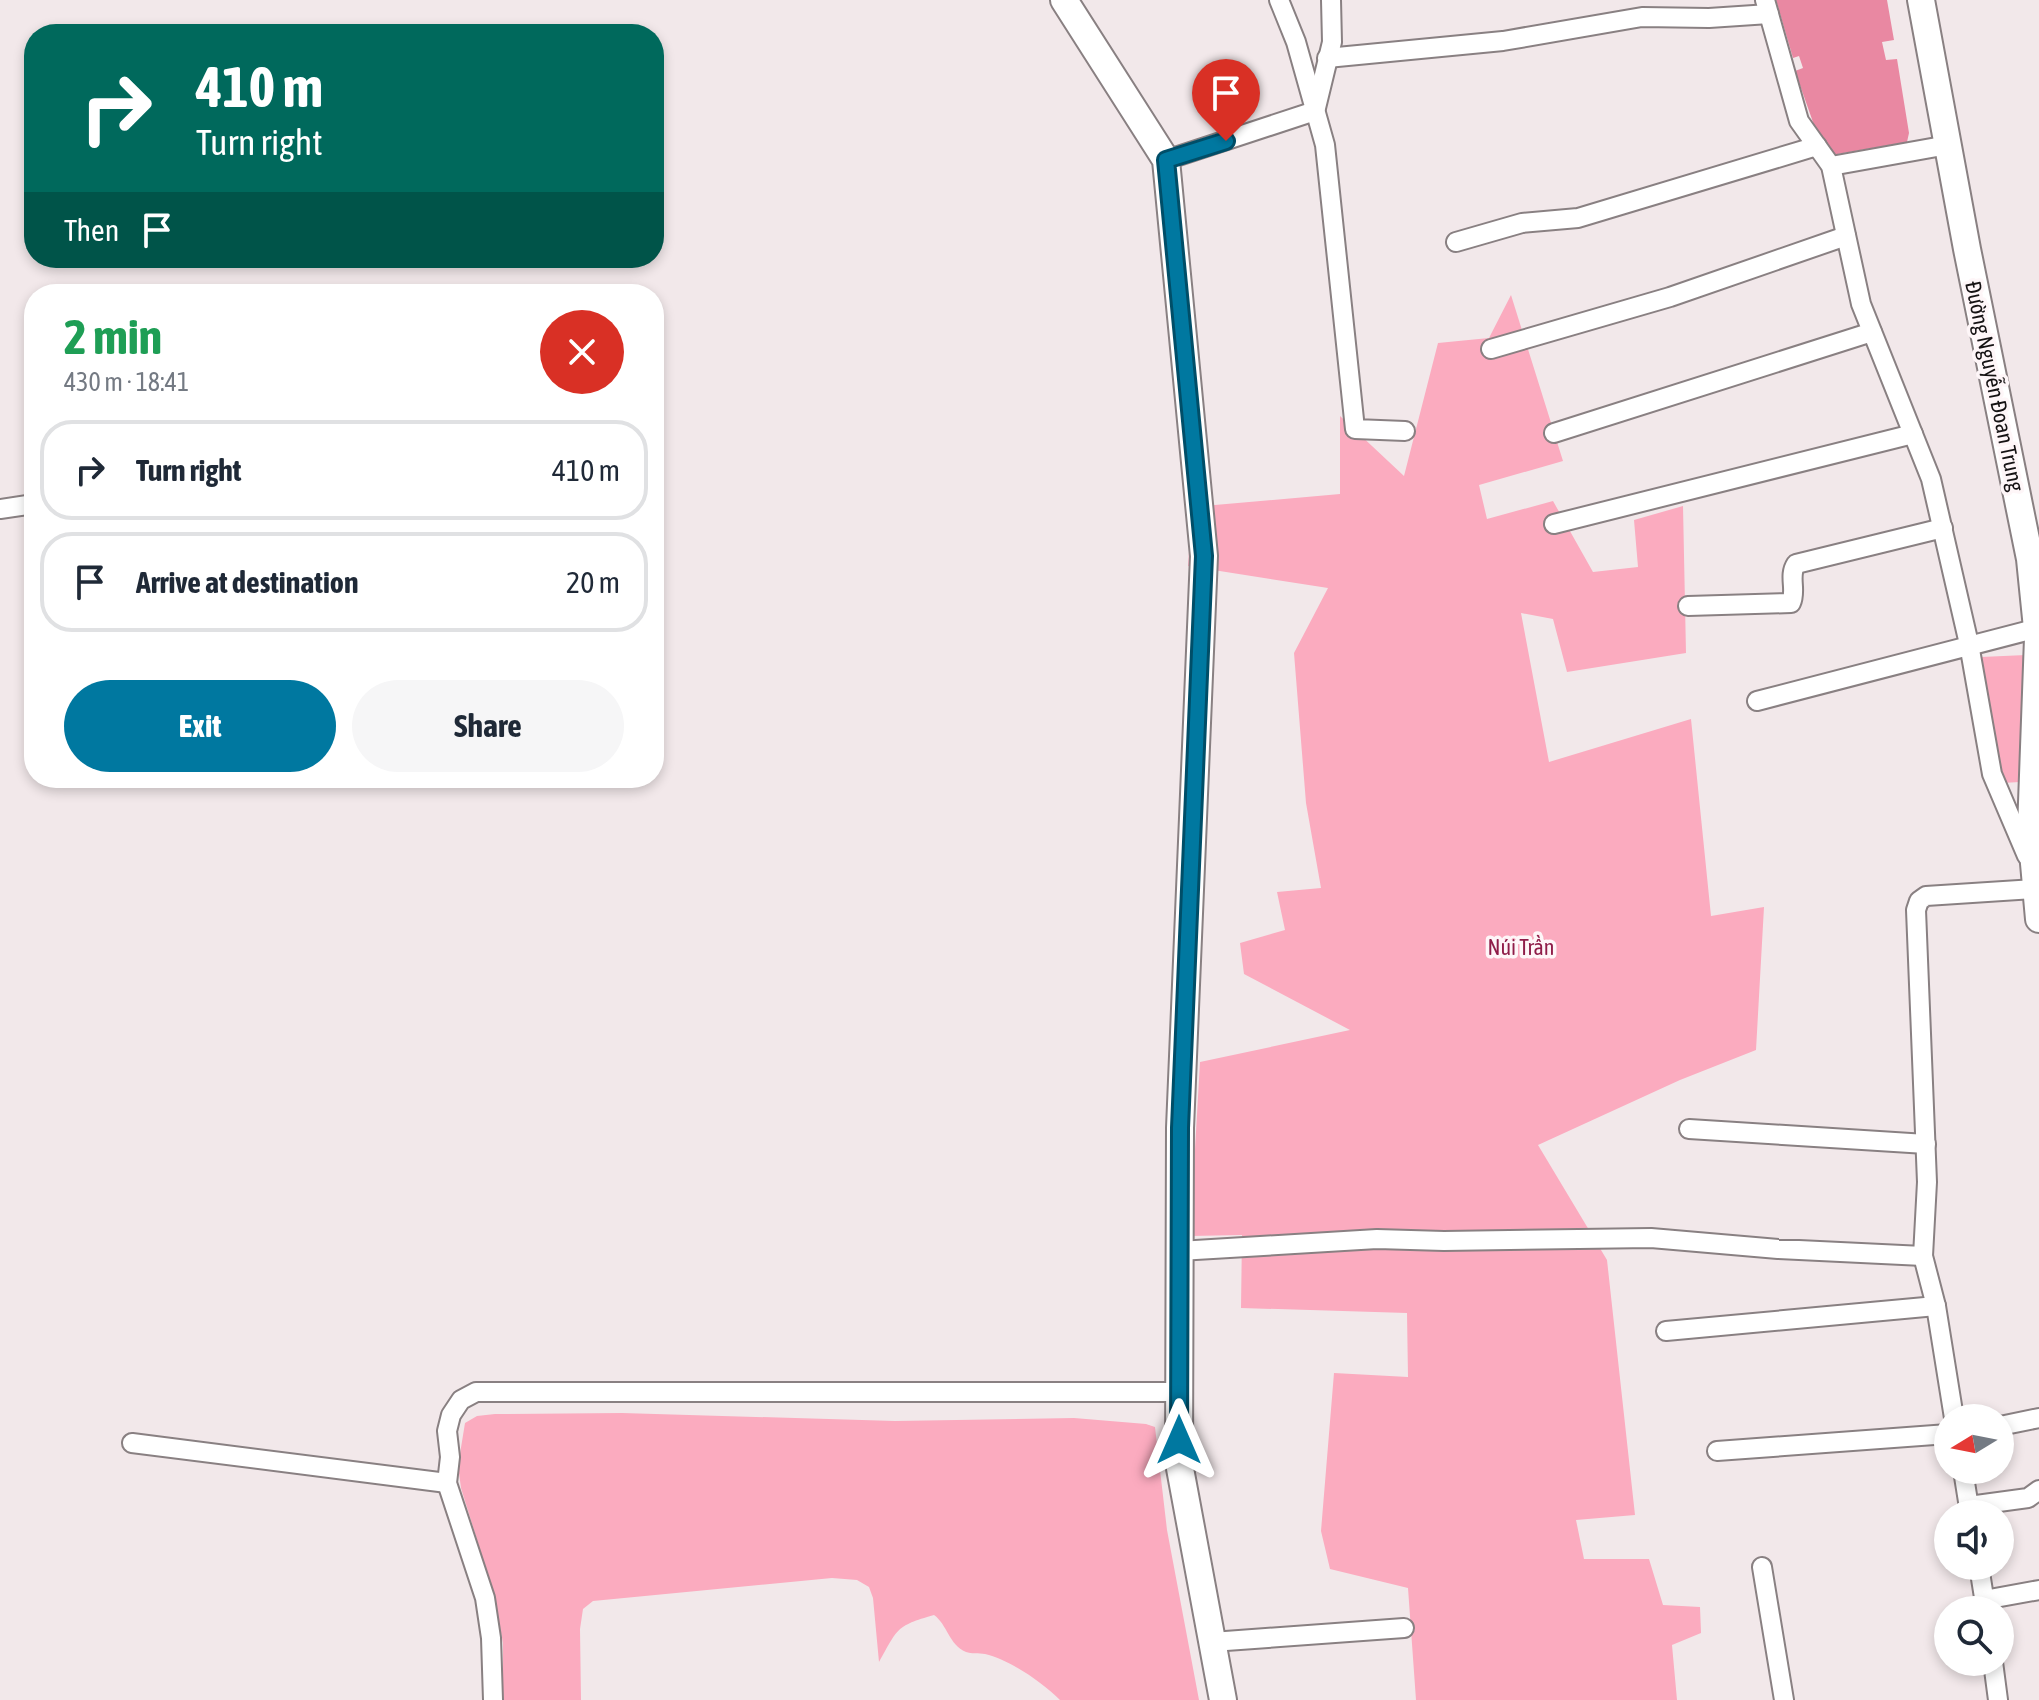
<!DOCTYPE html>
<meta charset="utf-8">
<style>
:root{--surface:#fff;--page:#f6f6f7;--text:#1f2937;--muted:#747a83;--line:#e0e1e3;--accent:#0078a0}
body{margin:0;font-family:"Asap Condensed",sans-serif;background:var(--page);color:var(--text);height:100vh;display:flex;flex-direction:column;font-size:30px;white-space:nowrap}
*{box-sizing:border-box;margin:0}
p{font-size:26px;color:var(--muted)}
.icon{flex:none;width:44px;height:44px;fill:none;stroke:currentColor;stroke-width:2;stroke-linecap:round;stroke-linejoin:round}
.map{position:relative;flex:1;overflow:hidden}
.sheet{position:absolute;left:24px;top:284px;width:640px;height:504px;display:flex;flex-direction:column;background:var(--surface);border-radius:32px;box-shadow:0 4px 12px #0003}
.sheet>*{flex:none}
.hud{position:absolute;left:24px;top:24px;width:640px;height:244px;border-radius:32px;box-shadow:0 4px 12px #0003;background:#00695c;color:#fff;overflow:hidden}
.needle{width:52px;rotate:260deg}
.controls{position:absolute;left:1934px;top:1404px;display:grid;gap:16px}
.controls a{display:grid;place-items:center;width:80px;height:80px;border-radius:50%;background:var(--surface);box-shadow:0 4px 12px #0003;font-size:40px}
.pin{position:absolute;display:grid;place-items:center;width:68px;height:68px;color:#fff;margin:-82px -34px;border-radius:50% 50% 50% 0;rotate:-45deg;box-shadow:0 0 8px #0007}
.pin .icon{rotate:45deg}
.me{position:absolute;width:88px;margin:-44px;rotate:0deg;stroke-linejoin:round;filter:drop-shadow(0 0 6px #0008)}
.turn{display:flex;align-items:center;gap:28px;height:168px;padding:0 40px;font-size:36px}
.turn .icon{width:104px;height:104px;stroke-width:2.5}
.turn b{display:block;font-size:56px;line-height:68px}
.then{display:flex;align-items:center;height:76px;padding:0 40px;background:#0003;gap:16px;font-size:30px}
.round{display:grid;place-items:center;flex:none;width:84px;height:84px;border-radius:42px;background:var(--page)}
.summary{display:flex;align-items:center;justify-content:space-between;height:136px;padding:0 40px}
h1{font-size:48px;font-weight:700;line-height:60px;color:#1e9e55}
.button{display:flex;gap:16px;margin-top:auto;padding:16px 40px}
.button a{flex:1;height:92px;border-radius:48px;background:var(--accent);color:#fff;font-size:32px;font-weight:700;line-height:92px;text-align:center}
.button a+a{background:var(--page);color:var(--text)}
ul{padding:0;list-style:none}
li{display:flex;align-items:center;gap:24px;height:100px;margin:0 16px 12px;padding:0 24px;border:4px solid var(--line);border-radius:32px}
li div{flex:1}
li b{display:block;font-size:30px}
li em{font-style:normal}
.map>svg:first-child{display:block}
</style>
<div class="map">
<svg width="2039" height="1700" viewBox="0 0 2039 1700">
<rect width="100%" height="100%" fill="#f2e8ea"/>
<g fill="#fbabbf">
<polygon points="1511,295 1563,461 1479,485 1487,519 1553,501 1593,572 1638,567 1634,520 1683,506 1686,653 1567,672 1553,619 1521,613 1549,762 1691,719 1711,916 1764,907 1756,1050 1680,1080 1538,1145 1607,1260 1635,1515 1576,1520 1584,1559 1649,1559 1663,1605 1700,1607 1701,1633 1672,1645 1677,1700 1416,1700 1408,1588 1330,1569 1321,1531 1334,1373 1408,1377 1407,1313 1241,1308 1242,1235 1190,1236 1200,1062 1350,1030 1244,974 1240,943 1285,930 1277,892 1321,888 1306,803 1294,653 1328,588 1188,566 1192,507 1340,494 1340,416 1404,476 1438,343 1489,338"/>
<polygon points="2026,655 2020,782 2002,783 1981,657"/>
<path d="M622,1413L895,1421L1074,1418L1146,1424L1155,1427L1167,1530L1199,1700H1060C1042,1682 1010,1660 985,1654C979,1653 971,1654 966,1652C949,1645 947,1624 934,1615C895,1626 898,1629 879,1662L873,1598L869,1587L857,1580L832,1578L593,1601L583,1609L580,1629L581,1700H503V1643L493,1592L461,1488L458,1466L465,1423L477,1416L495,1414Z"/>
</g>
<polygon fill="#e988a2" points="1776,0 1887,0 1894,40 1882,42 1886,60 1897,59 1909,133 1907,142 1832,155 1814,125 1795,71 1803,68 1799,56 1793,58"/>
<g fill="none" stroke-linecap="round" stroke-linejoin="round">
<g stroke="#898082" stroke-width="22">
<g id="street">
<polyline points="1279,0 1296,42 1325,145 1355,429 1405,431"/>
<polyline points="1765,0 1799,121 1831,166 1861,304 1931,479 1969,644 1992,774 2027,856"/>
<polyline points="1327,58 1503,41 1642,17 1709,18 1769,14"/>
<polyline points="1316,108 1332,42 1331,0"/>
<polyline points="1166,160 1315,111"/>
<polyline points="1831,166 1948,145"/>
<polyline points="1456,242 1522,223 1578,218 1817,146"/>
<polyline points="1491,349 1670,297 1846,236"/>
<polyline points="1554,433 1872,332"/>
<polyline points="0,509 34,504"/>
<polyline points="1554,524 1913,434"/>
<path d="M1688,606L1791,603C1797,590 1788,576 1796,564L1943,528"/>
<polyline points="1757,701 2038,628"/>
<polyline points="1689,1129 1926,1144"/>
<polyline points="1179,1251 1377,1239 1444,1241 1651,1238 1778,1249 1923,1256"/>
<polyline points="1666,1331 1936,1306"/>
<polyline points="1954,1418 1936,1306 1923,1256 1927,1182 1916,910 1919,901 1926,896 2035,889"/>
<polyline points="2000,1426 2039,1418"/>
<polyline points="132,1443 447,1483"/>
<polyline points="1717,1451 1948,1434"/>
<polyline points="1963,1470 1970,1514"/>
<polyline points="1969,1506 2028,1498 2039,1490"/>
<polyline points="1979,1566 1986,1610"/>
<polyline points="1762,1567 1784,1700"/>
<polyline points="1984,1600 2039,1590"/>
<polyline points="1212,1642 1404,1628"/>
<polyline points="1993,1662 1998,1700"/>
<polyline points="493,1700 491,1638 485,1598 447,1483 450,1457 447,1431 451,1415 461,1400 476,1392 1179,1392"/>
</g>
</g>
<g stroke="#898082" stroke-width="30">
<g id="secondary">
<polyline points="1064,0 1166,160 1204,556 1180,1128 1179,1463 1223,1700"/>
<polyline points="1921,0 1967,249 2030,559 2038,638 2031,830 2039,919"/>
</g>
</g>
<use href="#street" stroke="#fff" stroke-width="18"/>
<use href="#secondary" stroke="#fff" stroke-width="26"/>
</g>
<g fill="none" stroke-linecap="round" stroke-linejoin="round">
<g stroke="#004e68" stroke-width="20">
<polyline id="route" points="1179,1440 1180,1128 1204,556 1166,160 1226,141"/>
</g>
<use href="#route" stroke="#0078a0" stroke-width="14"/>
</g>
<g text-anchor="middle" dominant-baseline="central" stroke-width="7" stroke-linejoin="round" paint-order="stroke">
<g font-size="22" fill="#151213" stroke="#fef6f8">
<text transform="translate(1995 386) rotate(78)">Đường Nguyễn Đoan Trung</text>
</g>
<g font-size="22" fill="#8f1d49" stroke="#fef6f8">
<text x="1521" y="947">Núi Trần</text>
</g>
</g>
</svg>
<div class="controls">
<a><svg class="needle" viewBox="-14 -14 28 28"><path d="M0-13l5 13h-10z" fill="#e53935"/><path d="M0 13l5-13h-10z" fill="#747a83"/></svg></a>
<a><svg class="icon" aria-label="sound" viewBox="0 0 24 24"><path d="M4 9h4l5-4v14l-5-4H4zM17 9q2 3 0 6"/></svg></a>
<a><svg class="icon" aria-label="search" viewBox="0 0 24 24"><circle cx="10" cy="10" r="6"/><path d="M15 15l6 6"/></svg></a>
</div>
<div class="pin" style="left:1226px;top:141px;background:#d93025"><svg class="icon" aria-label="arrive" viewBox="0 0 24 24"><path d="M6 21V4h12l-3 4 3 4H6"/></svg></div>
<svg class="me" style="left:1179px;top:1440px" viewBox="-20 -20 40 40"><path d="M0-17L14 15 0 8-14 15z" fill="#0078a0" stroke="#fff" stroke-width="4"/></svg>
<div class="hud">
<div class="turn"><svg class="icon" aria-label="right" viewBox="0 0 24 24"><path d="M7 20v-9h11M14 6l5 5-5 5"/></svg><div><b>410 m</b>Turn right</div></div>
<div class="then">Then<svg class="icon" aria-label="arrive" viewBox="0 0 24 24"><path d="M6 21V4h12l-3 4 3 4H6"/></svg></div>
</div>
<section class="sheet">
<div class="summary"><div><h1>2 min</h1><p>430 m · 18:41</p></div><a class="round" style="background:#d93025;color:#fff"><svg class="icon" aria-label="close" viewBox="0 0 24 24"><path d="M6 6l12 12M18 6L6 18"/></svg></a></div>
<ul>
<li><svg class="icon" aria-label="right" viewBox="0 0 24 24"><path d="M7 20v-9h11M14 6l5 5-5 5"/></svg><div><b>Turn right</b></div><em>410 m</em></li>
<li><svg class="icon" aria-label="arrive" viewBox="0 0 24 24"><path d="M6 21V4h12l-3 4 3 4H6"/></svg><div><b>Arrive at destination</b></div><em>20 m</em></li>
</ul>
<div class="button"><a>Exit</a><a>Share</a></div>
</section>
</div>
